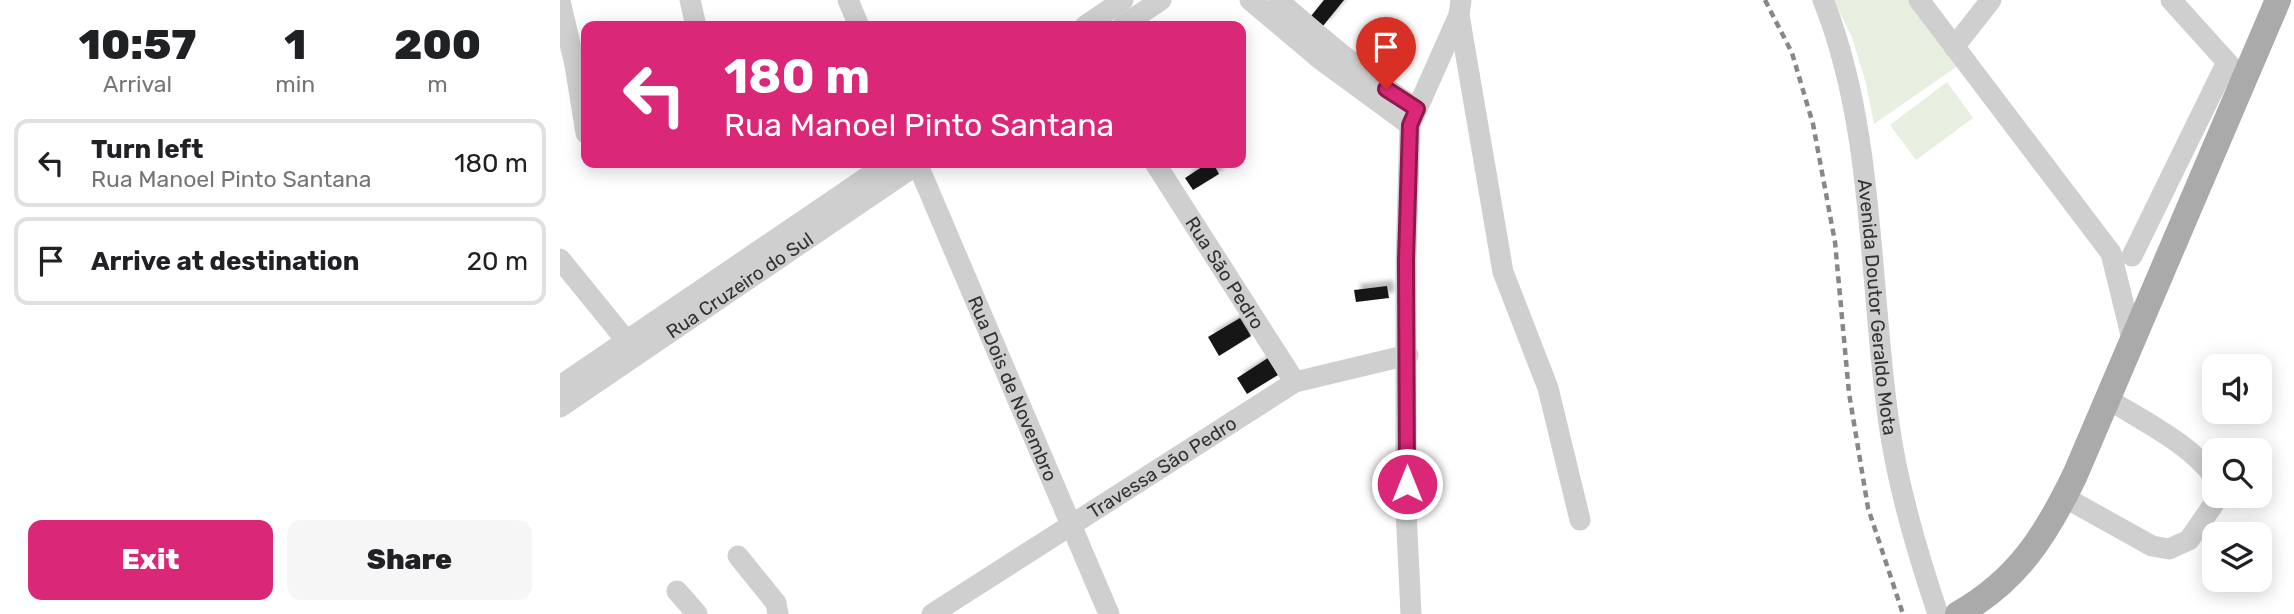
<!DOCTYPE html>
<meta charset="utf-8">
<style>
:root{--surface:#fff;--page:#f6f6f6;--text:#202124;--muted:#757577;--line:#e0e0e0;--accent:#db2777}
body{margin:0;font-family:Rubik,sans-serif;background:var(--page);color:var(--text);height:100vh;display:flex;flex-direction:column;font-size:26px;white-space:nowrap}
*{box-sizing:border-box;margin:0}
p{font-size:23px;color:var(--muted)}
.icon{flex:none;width:38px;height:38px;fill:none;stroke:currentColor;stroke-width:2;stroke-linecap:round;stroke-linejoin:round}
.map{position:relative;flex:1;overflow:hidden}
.details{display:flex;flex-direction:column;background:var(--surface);width:560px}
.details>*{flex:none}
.banner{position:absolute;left:21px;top:21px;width:665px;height:147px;border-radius:14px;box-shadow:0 4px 18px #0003;background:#db2777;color:#fff;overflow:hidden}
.fabs{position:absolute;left:1642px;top:354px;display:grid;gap:14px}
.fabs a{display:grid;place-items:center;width:70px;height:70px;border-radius:14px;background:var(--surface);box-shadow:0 4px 18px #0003;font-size:35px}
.pin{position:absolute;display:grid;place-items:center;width:60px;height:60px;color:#fff;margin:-72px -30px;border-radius:50% 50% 50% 0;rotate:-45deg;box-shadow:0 0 7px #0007}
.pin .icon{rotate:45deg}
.me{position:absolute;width:77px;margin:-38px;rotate:0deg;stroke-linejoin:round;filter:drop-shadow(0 0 5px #0008)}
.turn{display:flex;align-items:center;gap:24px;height:147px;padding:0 28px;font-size:32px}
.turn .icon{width:91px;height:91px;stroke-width:2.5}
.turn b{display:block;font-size:49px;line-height:60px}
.eta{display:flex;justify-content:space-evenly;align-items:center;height:119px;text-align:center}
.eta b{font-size:42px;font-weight:800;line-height:49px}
.action{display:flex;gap:14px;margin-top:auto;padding:14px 28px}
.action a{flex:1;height:80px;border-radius:14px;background:var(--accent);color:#fff;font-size:28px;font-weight:800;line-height:80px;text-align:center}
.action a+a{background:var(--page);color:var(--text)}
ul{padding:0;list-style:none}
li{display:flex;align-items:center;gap:21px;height:88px;margin:0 14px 10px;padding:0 14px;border:4px solid var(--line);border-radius:14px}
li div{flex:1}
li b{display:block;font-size:26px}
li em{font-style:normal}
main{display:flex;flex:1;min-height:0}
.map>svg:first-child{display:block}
</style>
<main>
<section class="details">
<div class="eta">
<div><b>10:57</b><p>Arrival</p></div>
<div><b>1</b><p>min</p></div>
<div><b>200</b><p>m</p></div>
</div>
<ul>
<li><svg class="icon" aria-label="left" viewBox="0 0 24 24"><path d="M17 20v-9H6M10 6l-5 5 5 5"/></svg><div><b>Turn left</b><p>Rua Manoel Pinto Santana</p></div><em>180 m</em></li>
<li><svg class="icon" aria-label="arrive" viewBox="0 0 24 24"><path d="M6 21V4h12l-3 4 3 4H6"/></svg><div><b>Arrive at destination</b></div><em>20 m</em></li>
</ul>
<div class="action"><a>Exit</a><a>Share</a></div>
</section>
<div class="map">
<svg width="1734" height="614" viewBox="0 0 1734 614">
<defs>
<filter id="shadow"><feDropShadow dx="6" dy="-6" stdDeviation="2" flood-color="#0004"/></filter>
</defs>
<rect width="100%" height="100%" fill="#fff"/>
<g fill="#e7efe0">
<polygon points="1273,0 1350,0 1399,65 1314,124 1306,84 1292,37"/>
<polygon points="1387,82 1413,118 1356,160 1330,125"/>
</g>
<g fill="#191919" filter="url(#shadow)">
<polygon points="764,0 784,0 763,26 751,16"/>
<polygon points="648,163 653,163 659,174 633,190 625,178"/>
<polygon points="827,286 829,298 796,302 794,290"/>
<polygon points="680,318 691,336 659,356 648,337"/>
<polygon points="708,358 718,375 687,394 677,378"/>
</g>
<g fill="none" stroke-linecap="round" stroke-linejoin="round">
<g stroke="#cfcfcf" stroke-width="21">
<polyline points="130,0 136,26"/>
<polyline points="288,0 299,26"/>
<polyline points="690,0 760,59 850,125"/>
<path d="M718,0C762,39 807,77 857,109"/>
<path id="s1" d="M1263,0C1315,128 1309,287 1329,424C1338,488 1357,552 1378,614"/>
<polyline points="1359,0 1551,253 1572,339"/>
<polyline points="1611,0 1676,72"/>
<polyline points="0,1 15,65 26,133"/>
<polyline points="899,15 943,272 988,388 1020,520"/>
<polyline points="525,26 563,0"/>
<polyline points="562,26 601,0"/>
<polyline points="1394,47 1431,0"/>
<path id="s2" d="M357,163L549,614"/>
<path id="s3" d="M595,163L735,382"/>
<polyline points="1572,256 1666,64"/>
<polyline points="0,259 74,350"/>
<polyline points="0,386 328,163"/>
<path d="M1548,399C1581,420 1631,444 1654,477"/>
<path id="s4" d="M0,407L359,163"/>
<polyline points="1504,497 1592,546 1609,549 1629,540 1653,505 1657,495"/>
<polyline points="178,556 216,603 218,614"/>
<polyline points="117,591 137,614"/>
<path id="s5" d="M372,614L735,382L848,355"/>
<polyline points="851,614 846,510 846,260 850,125 899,15 901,0"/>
</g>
<path stroke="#aaa" stroke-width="26" d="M1398,614C1458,580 1486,535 1515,475L1718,0"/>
<polyline stroke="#878787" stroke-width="4.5" stroke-dasharray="7 5" stroke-linecap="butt" points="1205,0 1232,53 1253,124 1275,242 1289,393 1308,508 1343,614"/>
</g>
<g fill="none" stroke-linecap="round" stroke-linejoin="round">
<g stroke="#8e194d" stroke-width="18">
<polyline id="route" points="826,89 857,109 850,125 846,260 847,484"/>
</g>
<use href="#route" stroke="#db2777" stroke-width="12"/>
</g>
<g text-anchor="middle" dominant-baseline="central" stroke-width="7" stroke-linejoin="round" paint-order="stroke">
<g font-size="19" fill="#323232" stroke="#fff">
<text stroke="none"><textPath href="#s3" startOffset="130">Rua São Pedro</textPath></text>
<text stroke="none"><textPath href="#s4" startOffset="217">Rua Cruzeiro do Sul</textPath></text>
<text stroke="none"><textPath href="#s1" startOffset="313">Avenida Doutor Geraldo Mota</textPath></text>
<text stroke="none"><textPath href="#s2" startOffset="245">Rua Dois de Novembro</textPath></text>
<text stroke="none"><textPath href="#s5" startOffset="273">Travessa São Pedro</textPath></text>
</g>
</g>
</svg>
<div class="fabs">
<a><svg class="icon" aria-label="sound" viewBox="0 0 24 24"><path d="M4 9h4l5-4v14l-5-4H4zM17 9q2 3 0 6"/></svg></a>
<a><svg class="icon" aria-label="search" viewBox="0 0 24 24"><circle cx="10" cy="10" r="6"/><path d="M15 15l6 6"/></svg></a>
<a><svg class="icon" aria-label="layers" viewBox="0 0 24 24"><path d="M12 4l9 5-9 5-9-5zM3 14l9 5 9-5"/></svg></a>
</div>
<div class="pin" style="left:826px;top:89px;background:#d93025"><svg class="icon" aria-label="arrive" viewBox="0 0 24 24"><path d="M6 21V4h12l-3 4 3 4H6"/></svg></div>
<svg class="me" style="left:847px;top:484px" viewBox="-20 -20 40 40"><circle r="17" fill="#db2777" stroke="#fff" stroke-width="3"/><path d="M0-11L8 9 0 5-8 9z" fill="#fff"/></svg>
<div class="banner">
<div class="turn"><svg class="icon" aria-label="left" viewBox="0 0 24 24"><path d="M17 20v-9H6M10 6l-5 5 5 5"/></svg><div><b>180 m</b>Rua Manoel Pinto Santana</div></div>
</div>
</div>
</main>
